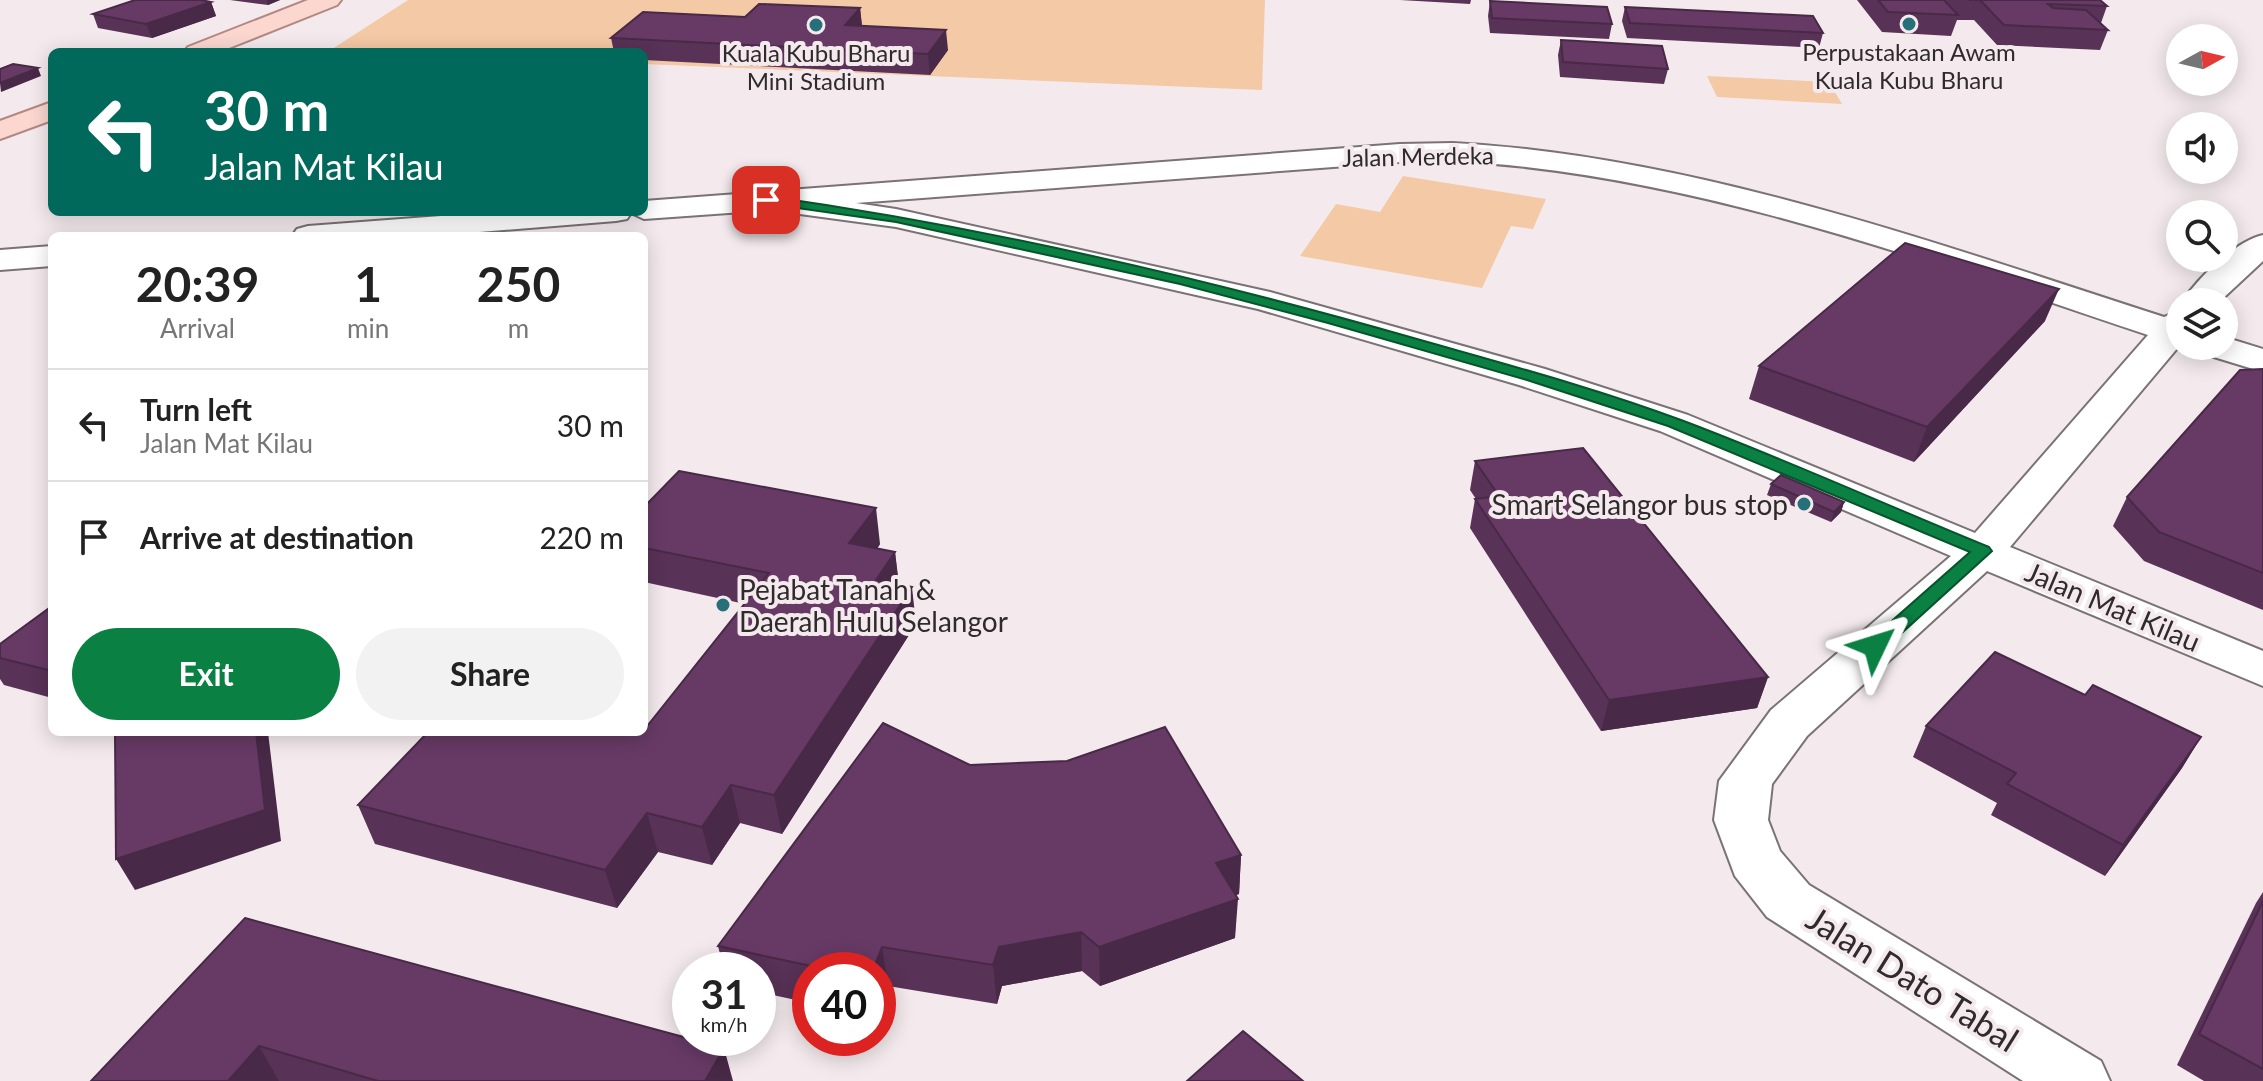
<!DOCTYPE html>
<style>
:root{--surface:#fff;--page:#f2f2f2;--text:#222;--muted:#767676;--line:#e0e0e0;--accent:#0b8043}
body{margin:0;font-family:Lato,sans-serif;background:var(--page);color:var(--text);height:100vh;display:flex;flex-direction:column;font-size:30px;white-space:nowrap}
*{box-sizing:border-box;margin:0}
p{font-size:26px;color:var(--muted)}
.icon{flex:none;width:44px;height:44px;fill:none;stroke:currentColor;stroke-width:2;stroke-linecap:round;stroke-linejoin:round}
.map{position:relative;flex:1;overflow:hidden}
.panel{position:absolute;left:48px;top:232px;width:600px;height:504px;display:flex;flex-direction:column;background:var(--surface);border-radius:12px;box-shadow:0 4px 20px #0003}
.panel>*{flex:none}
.top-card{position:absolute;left:48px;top:48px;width:600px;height:168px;border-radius:12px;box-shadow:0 4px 20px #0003;background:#00695c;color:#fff;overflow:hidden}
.needle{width:52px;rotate:82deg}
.buttons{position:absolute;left:2166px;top:24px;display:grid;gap:16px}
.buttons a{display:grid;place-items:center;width:72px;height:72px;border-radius:50%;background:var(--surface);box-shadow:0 4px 20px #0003;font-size:40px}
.speed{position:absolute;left:672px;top:952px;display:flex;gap:16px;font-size:40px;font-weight:700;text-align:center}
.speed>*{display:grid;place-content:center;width:104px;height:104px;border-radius:50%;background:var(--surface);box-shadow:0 4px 20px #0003;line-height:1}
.speed small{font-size:20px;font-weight:400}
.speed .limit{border:12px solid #d22;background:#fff;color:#111}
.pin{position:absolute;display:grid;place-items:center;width:68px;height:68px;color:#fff;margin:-34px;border-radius:16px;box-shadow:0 4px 12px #0006}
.me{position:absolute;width:88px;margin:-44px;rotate:49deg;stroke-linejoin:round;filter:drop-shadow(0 0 6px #0008)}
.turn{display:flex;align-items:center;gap:28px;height:168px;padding:0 24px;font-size:36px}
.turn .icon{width:104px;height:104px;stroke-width:2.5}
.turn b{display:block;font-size:56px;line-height:68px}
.eta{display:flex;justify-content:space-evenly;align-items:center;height:136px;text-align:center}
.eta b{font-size:48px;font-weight:700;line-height:56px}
.primary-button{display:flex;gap:16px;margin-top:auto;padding:16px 24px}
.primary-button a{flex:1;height:92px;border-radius:48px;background:var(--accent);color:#fff;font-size:32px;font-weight:700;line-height:92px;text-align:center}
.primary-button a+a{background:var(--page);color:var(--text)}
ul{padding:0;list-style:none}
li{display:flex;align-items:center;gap:24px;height:112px;padding:0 24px;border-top:2px solid var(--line)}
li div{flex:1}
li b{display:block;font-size:30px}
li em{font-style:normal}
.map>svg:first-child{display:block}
</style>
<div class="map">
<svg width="2263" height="1081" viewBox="0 0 2263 1081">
<rect width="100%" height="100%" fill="#f4eaed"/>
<g fill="#f4c9a6">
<polygon points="408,0 1265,0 1262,90 644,64 644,52 329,51"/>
<polygon points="1707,76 1829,82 1842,104 1717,97"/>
<polygon points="1403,176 1546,199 1533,229 1511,226 1482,288 1300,256 1336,204 1380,212"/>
</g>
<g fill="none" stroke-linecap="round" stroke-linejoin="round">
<g stroke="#7a7274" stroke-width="4">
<g id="minor">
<path d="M1453,143C1691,155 1938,244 2164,317L2180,310V345L2010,547L2263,651V686L1987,571L1807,736L1772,784L1768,820L1780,851L1809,885L2101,1061L2110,1081H2023L1767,917L1735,876L1714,820L1719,781L1771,710L1951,556L1660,431L1519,385L1258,309L896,227L770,210L644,219L631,213L627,219L616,221L430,236H292L297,229L308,226L494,212H644V201L1400,144ZM1453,161C1689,173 1926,261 2148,335L1975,533L1688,415L1545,369L1270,292L896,209L856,203L1400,162Z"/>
<path d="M2263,235V261L2219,302H2182C2198,278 2234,242 2263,235Z"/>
<polygon points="52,246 52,266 0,270 0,250"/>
<polygon points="2224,337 2263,349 2263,372 2204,354 2199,346 2224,346"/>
</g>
</g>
<g stroke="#b28982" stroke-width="4">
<g id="major">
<polygon points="308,0 341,0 337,5 219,52 184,52 188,47"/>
<polygon points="52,102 52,120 0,139 0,121"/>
</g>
</g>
<use href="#minor" fill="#fff" fill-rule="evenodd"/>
<use href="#major" fill="#fbd7d0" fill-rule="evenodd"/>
</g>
<g fill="#593257">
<polygon points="230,0 280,0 268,5"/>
<polygon points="1400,0 1471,0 1470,4"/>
<polygon points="1857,0 2100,0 2107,6 2101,23 2108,30 2100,50 1997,45 1974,20 1957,20 1951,36 1882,32"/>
<polygon points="1490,1 1612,24 1609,39 1490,33 1488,16"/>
<polygon points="211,2 216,16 152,38 98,28 93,14"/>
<polygon points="1625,7 1823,33 1819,48 1627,38 1622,21"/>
<polygon points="860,8 862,25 948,50 930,75 644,60 644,52 614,52 611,38 745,17"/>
<polygon points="1561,40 1668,69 1664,84 1560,77 1558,55"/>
<polygon points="2045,321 1914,462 1749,399 1759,366"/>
<polygon points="2263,369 2263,610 2144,561 2113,526 2127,497"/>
<polygon points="1475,461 1768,677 1757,708 1601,731 1470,528 1475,499 1476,499 1470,490"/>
<polygon points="1771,484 1844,502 1841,512 1831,522 1767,495"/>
<polygon points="880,544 877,549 895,552 899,584 916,624 782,834 740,823 712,865 658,852 617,908 375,844 358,805 640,735 745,604 644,582 644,548"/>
<polygon points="52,606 52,698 4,685 0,679 0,644"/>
<polygon points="2085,695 2201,737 2182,768 2105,876 1991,815 1997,803 1913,757 1926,726"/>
<polygon points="970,765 1241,855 1239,894 1236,895 1235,938 1100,986 1082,971 1002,986 997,1004 888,986 878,970 810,970 810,1003 758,992 758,970 724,970 718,946"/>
<polygon points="2263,892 2263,1081 2204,1081 2177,1065 2256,903"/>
<polygon points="245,918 733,1081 91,1081"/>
</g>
<g fill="#482947">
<polygon points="267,0 280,0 268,5"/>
<polygon points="211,2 216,16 152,38 146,24"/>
<polygon points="860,8 862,28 845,25"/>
<polygon points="946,30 948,50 930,75 928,54"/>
<polygon points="38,68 41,76 1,92 0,83"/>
<polygon points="2059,289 2045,321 1914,462 1927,427"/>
<polygon points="1844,502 1841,512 1831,522 1834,512"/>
<polygon points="876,508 880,544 854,580 849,543"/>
<polygon points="895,552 899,589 876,580"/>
<polygon points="912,587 916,624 782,834 774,795"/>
<polygon points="1768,677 1757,708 1601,731 1609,700"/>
<polygon points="256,732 268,732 281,841 135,890 116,859"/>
<polygon points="2201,737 2182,768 2105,876 2123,845"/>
<polygon points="731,785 740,823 712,865 702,827"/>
<polygon points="647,813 658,852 617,908 605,870"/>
<polygon points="1241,855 1239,894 1214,902 1216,863"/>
<polygon points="1238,899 1235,938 1100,986 1099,947"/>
<polygon points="1081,932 1082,971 1002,986 997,1004 993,965 999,947"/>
<polygon points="882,947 888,986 878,1014 878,970 873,970"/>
<polygon points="259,1046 279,1081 228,1081"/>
<polygon points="724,1048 733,1081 705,1081"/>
</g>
<g fill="#673a65" stroke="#482947" stroke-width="2">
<polygon points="135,0 201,0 211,2 146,24 93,14"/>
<polygon points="1878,0 1944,0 1958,15 1888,12"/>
<polygon points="1969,0 2100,0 2107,6 2048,4 2053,8 2086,10 2108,30 2004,25 1980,0"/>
<polygon points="1490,1 1607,7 1612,24 1492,18"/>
<polygon points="759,4 860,8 845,25 946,30 928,54 611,38 643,12 745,17"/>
<polygon points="1625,7 1813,16 1823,33 1630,23"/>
<polygon points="1561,40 1662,46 1668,69 1563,62"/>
<polygon points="13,64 38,68 0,83 0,69"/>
<polygon points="1905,243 2059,289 1927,427 1759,366"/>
<polygon points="2263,369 2263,573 2159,532 2127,497 2240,370"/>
<polygon points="1583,448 1768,677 1609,700 1475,499 1499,496 1475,461"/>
<polygon points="679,471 876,508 849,543 895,552 876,580 912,587 774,795 731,785 702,827 647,813 605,870 358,805 428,732 628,732 640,735 644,732 644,730 769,573 644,548 644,507"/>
<polygon points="1781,475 1844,502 1834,512 1771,484"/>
<polygon points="52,606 52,671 0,658 0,644"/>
<polygon points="1995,652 2085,695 2093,685 2201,737 2123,845 2007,784 2016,773 1926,726"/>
<polygon points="883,723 970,765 1067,761 1165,727 1241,855 1216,863 1238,899 1099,947 1081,932 999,947 993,965 882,947 873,970 830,970 718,946"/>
<polygon points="115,732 256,732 265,810 116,859"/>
<polygon points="2263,901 2263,1069 2199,1034"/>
<polygon points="245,918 724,1048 705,1081 378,1081 259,1046 228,1081 91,1081"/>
<polygon points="1243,1031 1303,1081 1187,1081"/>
</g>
<path fill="#0b8043" stroke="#07532c" stroke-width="2" d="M766,196C986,227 1204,278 1417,339C1505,364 1595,388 1681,420C1785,459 1886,505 1989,547L1992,551L1882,651H1868L1865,646L1868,642L1970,552L1668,426L1527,380L1328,323L1180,284L896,222L762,203L760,200Z"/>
<g fill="#267079" stroke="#f4eaed" stroke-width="3">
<circle cx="1909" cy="24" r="8"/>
<circle cx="816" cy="25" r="8"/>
<circle cx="1804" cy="504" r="8"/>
<circle cx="723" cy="605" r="8"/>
</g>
<g text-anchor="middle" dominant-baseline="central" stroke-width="8" stroke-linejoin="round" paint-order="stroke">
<g font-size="24" fill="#2f2b2c" stroke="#f4eaed">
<text x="1909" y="51">Perpustakaan Awam<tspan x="1909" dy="28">Kuala Kubu Bharu</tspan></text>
<text x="816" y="52">Kuala Kubu Bharu<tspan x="816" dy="28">Mini Stadium</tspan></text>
</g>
<g font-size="24" fill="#2f2b2c" stroke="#f4eaed">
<text transform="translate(1418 156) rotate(-1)">Jalan Merdeka</text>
</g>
<g font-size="28" fill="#2f2b2c" stroke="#f4eaed" text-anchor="end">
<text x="1788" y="504">Smart Selangor bus stop</text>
<text x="739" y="589" text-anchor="start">Pejabat Tanah &amp;<tspan x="739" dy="32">Daerah Hulu Selangor</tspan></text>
</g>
<g font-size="28" fill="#2f2b2c" stroke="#f4eaed">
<text transform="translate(2113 606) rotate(23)">Jalan Mat Kilau</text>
</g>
<g font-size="34" fill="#2f2b2c" stroke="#f4eaed">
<text transform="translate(1913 978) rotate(32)">Jalan Dato Tabal</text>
</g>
</g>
</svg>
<div class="buttons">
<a><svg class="needle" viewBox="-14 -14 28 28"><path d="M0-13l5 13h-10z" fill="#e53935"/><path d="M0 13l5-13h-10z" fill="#767676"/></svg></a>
<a><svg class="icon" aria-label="sound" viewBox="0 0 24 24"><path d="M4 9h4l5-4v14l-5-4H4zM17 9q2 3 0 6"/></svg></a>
<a><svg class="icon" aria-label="search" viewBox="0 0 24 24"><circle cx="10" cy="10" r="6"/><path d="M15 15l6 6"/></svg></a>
<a><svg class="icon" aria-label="layers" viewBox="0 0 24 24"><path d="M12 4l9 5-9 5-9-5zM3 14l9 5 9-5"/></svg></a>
</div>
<div class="speed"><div>31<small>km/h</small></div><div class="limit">40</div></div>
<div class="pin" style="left:766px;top:200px;background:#d93025"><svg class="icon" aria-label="arrive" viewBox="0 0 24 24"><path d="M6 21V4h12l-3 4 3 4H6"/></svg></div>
<svg class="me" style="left:1875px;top:646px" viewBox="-20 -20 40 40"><path d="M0-17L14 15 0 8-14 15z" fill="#0b8043" stroke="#fff" stroke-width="4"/></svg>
<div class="top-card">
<div class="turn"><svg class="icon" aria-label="left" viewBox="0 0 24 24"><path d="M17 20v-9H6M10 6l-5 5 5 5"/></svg><div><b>30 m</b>Jalan Mat Kilau</div></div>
</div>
<section class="panel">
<div class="eta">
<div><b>20:39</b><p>Arrival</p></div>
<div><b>1</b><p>min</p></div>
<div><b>250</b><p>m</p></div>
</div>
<ul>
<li><svg class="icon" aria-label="left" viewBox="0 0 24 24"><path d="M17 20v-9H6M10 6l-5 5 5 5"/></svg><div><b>Turn left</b><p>Jalan Mat Kilau</p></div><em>30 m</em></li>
<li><svg class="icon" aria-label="arrive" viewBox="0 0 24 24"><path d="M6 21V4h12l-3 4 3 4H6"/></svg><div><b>Arrive at destination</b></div><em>220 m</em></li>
</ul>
<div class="primary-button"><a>Exit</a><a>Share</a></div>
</section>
</div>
